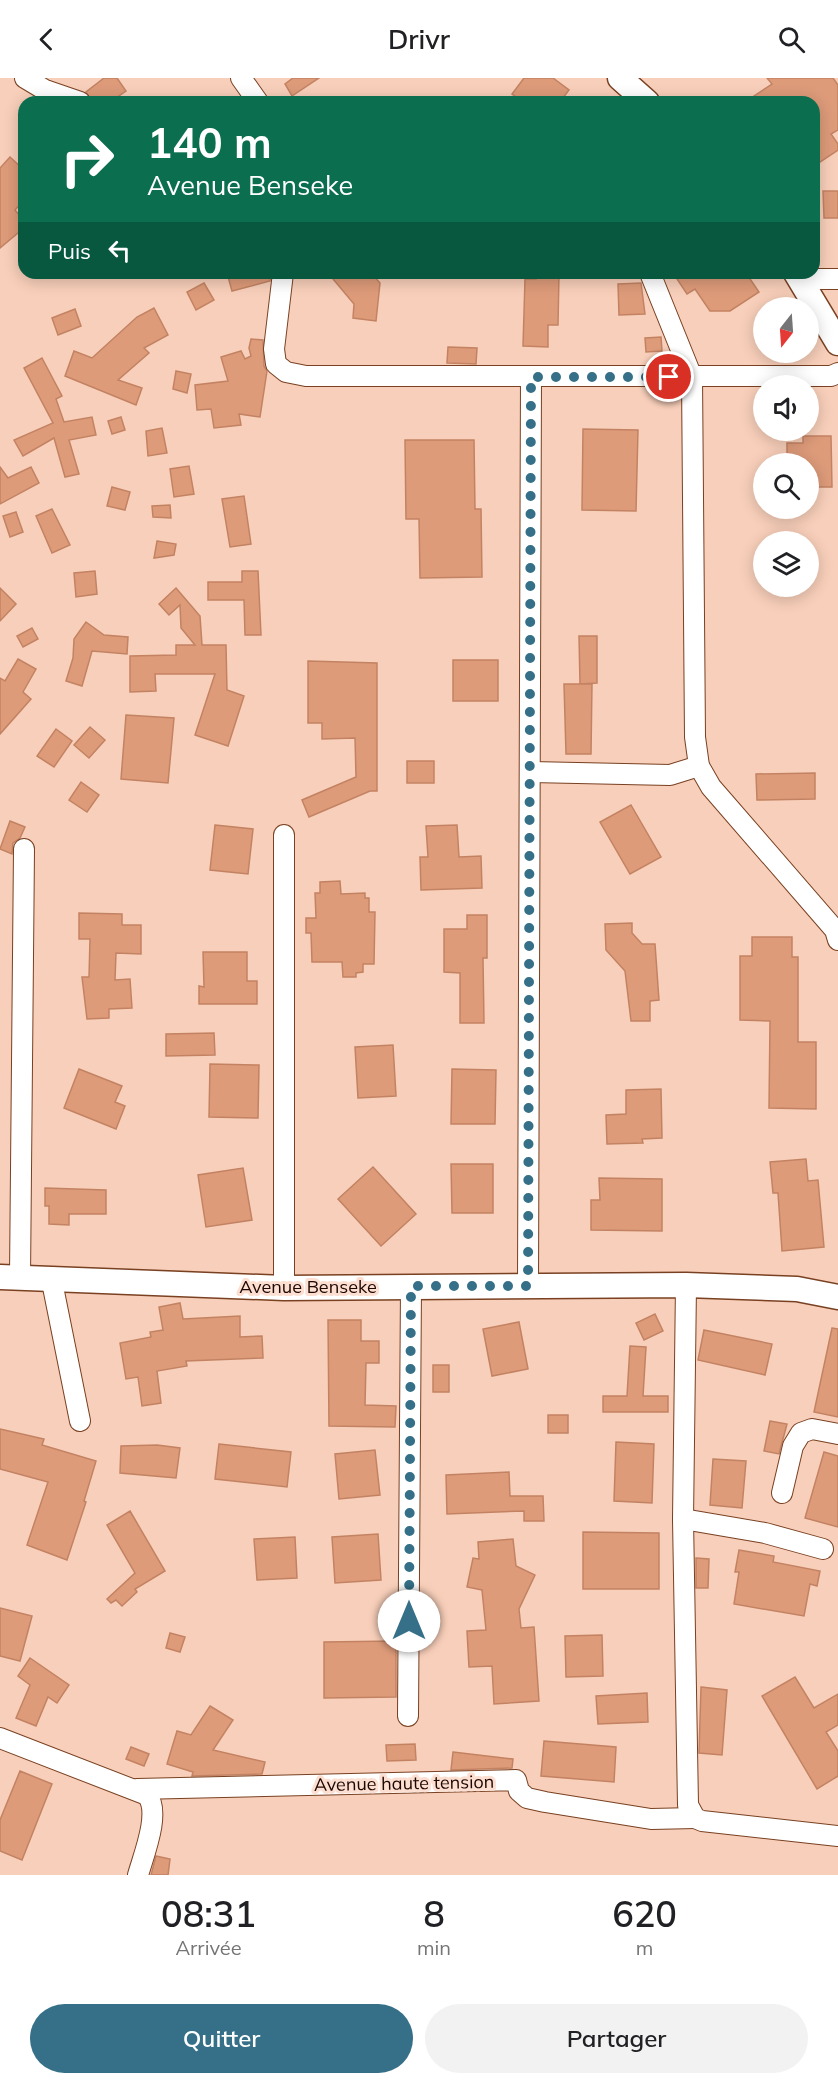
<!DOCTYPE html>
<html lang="fr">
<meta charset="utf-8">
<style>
:root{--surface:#fff;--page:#f2f2f2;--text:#202124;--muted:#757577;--accent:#357088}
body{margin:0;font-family:Mulish,sans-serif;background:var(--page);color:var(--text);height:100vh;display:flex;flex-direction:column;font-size:22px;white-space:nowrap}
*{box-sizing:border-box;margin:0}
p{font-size:20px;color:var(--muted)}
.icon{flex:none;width:33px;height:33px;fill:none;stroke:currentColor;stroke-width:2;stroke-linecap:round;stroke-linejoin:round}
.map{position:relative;height:1797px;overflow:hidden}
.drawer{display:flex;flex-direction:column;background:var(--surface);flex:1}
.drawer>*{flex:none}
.banner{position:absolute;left:18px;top:18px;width:802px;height:183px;border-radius:18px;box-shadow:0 3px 15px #0003;background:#0b6e4f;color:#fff;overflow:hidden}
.needle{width:39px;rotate:197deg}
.tools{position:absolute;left:753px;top:219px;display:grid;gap:12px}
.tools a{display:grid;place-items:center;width:66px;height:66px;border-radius:50%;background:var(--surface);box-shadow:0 3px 15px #0003;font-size:30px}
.pin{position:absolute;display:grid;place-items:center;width:51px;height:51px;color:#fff;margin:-26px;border:3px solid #fff;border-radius:50%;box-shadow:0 2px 6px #0007}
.me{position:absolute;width:66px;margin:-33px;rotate:0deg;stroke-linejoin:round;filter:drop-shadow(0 0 4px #0008)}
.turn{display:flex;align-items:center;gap:21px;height:126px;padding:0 30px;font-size:27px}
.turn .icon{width:78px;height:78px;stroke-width:2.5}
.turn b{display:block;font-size:42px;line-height:51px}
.then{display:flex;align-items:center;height:57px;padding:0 30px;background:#0003;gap:12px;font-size:22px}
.eta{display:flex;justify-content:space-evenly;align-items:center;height:102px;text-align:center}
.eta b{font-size:36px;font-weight:600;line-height:42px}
.primary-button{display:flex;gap:12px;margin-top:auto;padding:12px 30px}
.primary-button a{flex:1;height:69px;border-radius:36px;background:var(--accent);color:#fff;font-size:24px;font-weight:600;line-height:69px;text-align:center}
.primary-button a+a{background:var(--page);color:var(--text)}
header{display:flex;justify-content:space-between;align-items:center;height:78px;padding:0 30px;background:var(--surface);font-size:27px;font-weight:600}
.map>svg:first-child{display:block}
</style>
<header><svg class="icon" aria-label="back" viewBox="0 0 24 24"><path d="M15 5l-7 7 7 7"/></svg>Drivr<svg class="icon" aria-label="search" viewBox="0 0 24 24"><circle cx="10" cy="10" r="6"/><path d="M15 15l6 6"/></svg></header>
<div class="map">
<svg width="838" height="1797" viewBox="0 0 838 1797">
<rect width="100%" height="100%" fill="#f8cfba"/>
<g fill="#dd9b7a" stroke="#c38363" stroke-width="1.5">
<polygon points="104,0 117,0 126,13 110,24 92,24 86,14"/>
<polygon points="293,0 319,0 292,18 285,6"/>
<polygon points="524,0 553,0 569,12 560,24 523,24 512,16"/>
<polygon points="767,0 833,0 838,7 838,52 831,56 838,66 838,72 814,88 814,24 745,24 772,6"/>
<polygon points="10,79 24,92 24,122 15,132 24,143 24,150 0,170 0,90"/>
<polygon points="823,113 838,113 838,140 824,140"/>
<polygon points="227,195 271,195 270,203 232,213"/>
<polygon points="328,195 371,195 380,205 376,243 353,240 354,226"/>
<polygon points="536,195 559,197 558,247 548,247 548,269 523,268 525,201 536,201"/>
<polygon points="686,195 746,195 759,214 730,233 710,233 695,211 687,216 677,201"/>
<polygon points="204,205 214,222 196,232 187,214"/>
<polygon points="641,205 645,236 619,237 618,206"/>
<polygon points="154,230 168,257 144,270 149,275 118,302 142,310 136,327 65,298 74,273 92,280 137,239"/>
<polygon points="75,231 81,248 58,257 52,240"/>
<polygon points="661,259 662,273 646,274 645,260"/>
<polygon points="251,261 263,262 264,288 267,293 260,339 239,336 241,347 214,350 211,331 197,332 195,307 228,303 221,279 241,273 245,281 251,278 249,270"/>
<polygon points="448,269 477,270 476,286 447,285"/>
<polygon points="42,280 62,318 56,321 64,344 92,339 96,357 69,362 79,396 65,399 54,360 23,378 14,362 53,345 24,290"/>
<polygon points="176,293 191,296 187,315 173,311"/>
<polygon points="121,339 125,352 112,356 108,343"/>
<polygon points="162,350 167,375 148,378 146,353"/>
<polygon points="583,351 638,352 636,433 582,432"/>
<polygon points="803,358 831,358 832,409 808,409 808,386 787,386 787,365 803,365"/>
<polygon points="405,362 474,362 475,431 481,431 482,499 420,500 419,441 406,441"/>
<polygon points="189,388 194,416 174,419 170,391"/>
<polygon points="0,389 8,400 31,389 39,405 0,426"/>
<polygon points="112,409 130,414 125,432 107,428"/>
<polygon points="244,418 251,466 230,469 222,421"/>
<polygon points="170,427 171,440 153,439 152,428"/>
<polygon points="52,431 70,467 52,475 36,438"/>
<polygon points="16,434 23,454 10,459 3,438"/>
<polygon points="157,463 176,466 174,477 154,480"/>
<polygon points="95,493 97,516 76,519 74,495"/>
<polygon points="242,493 258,493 261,557 245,557 244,522 208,522 208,504 242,504"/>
<polygon points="0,510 16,526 0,543"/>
<polygon points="176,510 200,538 202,567 226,567 227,612 244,618 228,668 195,657 215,596 155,596 156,613 130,614 130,578 176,577 176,567 195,567 181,550 180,527 169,537 159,526"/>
<polygon points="86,544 104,557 128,559 127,576 92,573 82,608 66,603 73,580 74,561"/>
<polygon points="32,550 38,561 23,569 17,558"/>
<polygon points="579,558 597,558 597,605 580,606"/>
<polygon points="18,581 36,591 23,614 31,621 0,656 0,600 5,603"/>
<rect x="453" y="582" width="45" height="41"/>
<polygon points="308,583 377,585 377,713 370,713 309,739 302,722 356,699 355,660 322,661 322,645 308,645"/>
<polygon points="564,606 592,606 591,676 566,676"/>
<polygon points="126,637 174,640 168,705 121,701"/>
<polygon points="90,649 105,662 89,680 74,667"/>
<polygon points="56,651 72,663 54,689 37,678"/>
<rect x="407" y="683" width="27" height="22"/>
<polygon points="815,695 815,721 757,722 756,696"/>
<polygon points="81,704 99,717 87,734 69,722"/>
<polygon points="631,727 661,779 630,796 600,744"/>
<polygon points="10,743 25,749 20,760 13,765 12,776 0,771"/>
<polygon points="215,747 253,751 248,796 210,792"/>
<polygon points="457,747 459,779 481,778 482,810 421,812 420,779 428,779 426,748"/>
<polygon points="340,803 341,816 365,815 365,820 369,820 369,834 375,834 374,886 363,886 363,894 356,895 356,899 343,899 342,884 312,884 311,855 306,855 306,840 316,840 315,815 320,815 320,804"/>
<polygon points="79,835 122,836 122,847 141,847 141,876 116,875 115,902 130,901 132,930 109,931 109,940 87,941 82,899 89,899 90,861 79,861"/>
<polygon points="467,837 487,837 487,880 483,880 484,945 460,945 460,895 444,894 444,851 467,851"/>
<polygon points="632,845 632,855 642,866 655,866 659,922 650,923 650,943 631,943 625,893 606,872 605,846"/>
<polygon points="752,859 792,859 792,879 798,879 798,964 816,964 816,1031 769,1030 770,943 740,942 740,878 752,878"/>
<polygon points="203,874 247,874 247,903 257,903 257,926 199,926 199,908 204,909"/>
<polygon points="214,955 215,977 166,978 166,956"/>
<polygon points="393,967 396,1018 358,1020 355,969"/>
<polygon points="210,986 259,987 258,1040 209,1039"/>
<polygon points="79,991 122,1008 115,1024 125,1028 116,1051 64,1030"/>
<polygon points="452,991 496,992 495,1046 451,1046"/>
<polygon points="661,1011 662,1060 642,1061 643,1065 607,1066 606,1037 626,1036 626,1012"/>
<polygon points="806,1081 808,1103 818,1102 824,1169 782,1173 778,1115 773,1115 770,1084"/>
<polygon points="451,1086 493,1086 493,1135 452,1135"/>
<polygon points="373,1089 416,1136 381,1168 338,1121"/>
<polygon points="243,1090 252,1142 206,1149 198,1097"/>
<polygon points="599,1100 662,1101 662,1153 591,1152 591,1122 600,1122"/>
<polygon points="45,1110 106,1112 106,1136 69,1136 69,1147 49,1146 49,1128 45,1128"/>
<polygon points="180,1225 183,1241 240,1238 240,1259 262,1258 263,1280 186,1283 187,1288 157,1293 161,1325 142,1328 138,1299 126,1301 120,1265 151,1259 150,1254 163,1252 159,1229"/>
<polygon points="655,1236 663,1253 644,1262 636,1245"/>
<polygon points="328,1242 361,1242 361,1263 379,1263 379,1285 366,1285 365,1327 396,1328 395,1349 329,1348"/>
<polygon points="519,1244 528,1291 492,1298 483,1251"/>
<polygon points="832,1250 838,1251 838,1339 814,1334"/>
<polygon points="704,1252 772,1266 765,1297 698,1282"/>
<polygon points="630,1268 646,1269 643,1318 668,1318 668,1334 603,1334 603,1318 627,1318"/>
<rect x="433" y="1287" width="16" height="27"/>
<rect x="548" y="1337" width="20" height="18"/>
<polygon points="770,1343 787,1346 779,1376 764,1373"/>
<polygon points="0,1351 44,1361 42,1367 96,1383 84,1423 86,1424 67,1482 27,1467 48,1404 0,1391"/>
<polygon points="616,1364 654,1366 652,1425 614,1423"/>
<polygon points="219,1366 291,1374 287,1409 215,1401"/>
<polygon points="157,1367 180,1370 176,1400 120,1395 121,1368"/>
<polygon points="375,1372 380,1417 339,1421 335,1376"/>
<polygon points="824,1374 838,1378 838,1449 805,1440"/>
<polygon points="713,1381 746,1383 742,1430 710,1427"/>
<polygon points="509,1394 510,1418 543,1418 544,1443 524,1443 524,1433 447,1436 446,1397"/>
<polygon points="130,1433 165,1493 135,1511 137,1514 122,1528 116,1522 111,1525 107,1521 135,1495 107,1447"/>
<polygon points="583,1454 659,1455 659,1511 583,1511"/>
<polygon points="378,1456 381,1502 335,1505 332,1459"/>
<polygon points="295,1459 297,1500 257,1502 254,1461"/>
<polygon points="513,1461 516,1488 535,1497 519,1531 521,1550 534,1549 539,1623 494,1626 492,1588 469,1589 467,1553 486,1552 482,1512 467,1509 473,1480 479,1481 478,1464"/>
<polygon points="739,1472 774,1478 773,1484 820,1493 817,1508 810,1506 804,1538 734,1526 739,1494 735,1494"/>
<polygon points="696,1480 709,1481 708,1510 696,1510"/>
<polygon points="0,1530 32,1538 20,1583 0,1578"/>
<polygon points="170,1555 185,1559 180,1574 166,1570"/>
<polygon points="602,1557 603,1598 566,1599 565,1558"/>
<polygon points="396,1563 396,1619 324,1620 324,1564"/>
<polygon points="30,1580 69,1607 57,1625 48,1619 36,1648 16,1640 30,1607 18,1598"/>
<polygon points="795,1599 814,1630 838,1616 838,1647 826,1654 838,1673 838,1698 817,1711 762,1618"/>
<polygon points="701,1609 727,1612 722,1677 699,1675"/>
<polygon points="647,1615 648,1644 598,1646 596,1618"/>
<polygon points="210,1628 233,1642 213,1672 265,1684 262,1696 192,1698 193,1694 167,1686 177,1653 191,1657"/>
<polygon points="544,1663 616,1669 614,1704 541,1698"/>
<polygon points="415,1666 416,1682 387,1683 386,1667"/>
<polygon points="131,1669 149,1676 144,1688 126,1681"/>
<polygon points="453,1674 513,1681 512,1690 451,1692"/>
<polygon points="20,1693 52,1706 22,1782 0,1773 0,1742"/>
<polygon points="156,1778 170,1781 168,1797 151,1797"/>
</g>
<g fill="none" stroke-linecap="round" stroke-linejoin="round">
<g stroke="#794021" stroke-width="22">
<g id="minor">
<polyline points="25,0 45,12 80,24"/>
<polyline points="241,0 258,24"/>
<polyline points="283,195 274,271 276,286 286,294 306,298 831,298 838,295"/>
<polyline points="650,195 692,299 695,659 699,688 711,709 835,852 838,862"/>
<polyline points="800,201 838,201"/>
<polyline points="531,694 670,697 699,688"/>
<polyline points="284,757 284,1210"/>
<polyline points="20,1199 24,771"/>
<polyline points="51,1199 80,1343"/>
<polyline points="686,1207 683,1441 688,1727 695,1740 702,1743 838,1758"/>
<polyline points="528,1208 531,299"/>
<polyline points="782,1415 793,1368 801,1355 812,1351 838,1356"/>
<polyline points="683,1441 765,1455 823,1471"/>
<polyline points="408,1638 411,1208"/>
<path d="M0,1660L147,1717C161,1734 144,1776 138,1797"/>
<polyline points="137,1711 516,1702 519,1713 527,1720 545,1724 651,1741 695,1740"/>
</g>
</g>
<g stroke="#794021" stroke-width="27">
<g id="tertiary">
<polyline points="620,0 647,24"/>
<polyline points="796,195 838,265"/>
<polyline points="0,1199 284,1210 686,1207 797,1211 838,1219"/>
</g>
</g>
<use href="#minor" stroke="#fff" stroke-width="20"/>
<use href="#tertiary" stroke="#fff" stroke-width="24"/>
</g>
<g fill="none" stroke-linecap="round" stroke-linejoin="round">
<polyline stroke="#357088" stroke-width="10" stroke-dasharray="0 18" points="409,1543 411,1208 528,1208 531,299 669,299"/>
</g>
<g text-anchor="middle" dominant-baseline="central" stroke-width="6" stroke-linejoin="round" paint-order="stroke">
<g font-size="18" fill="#1c0600" stroke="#fcdfd1">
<text x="308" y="1208">Avenue Benseke</text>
<text transform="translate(404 1705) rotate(-1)">Avenue haute tension</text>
</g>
</g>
</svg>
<div class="tools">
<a><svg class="needle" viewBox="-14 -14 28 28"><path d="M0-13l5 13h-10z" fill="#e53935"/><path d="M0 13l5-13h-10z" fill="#757577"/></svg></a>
<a><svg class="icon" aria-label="sound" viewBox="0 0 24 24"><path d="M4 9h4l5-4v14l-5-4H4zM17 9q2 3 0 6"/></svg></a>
<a><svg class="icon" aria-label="search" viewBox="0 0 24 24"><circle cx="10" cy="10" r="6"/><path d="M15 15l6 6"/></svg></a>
<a><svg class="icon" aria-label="layers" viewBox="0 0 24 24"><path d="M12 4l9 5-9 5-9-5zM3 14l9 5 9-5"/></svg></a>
</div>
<div class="pin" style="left:669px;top:299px;background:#d93025"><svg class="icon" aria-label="arrive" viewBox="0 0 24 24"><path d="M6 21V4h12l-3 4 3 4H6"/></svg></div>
<svg class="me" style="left:409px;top:1543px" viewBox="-20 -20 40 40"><circle r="19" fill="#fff"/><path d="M0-13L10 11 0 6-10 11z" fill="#357088"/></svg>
<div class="banner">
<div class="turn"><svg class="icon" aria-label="right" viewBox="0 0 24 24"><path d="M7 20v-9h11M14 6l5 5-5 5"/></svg><div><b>140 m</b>Avenue Benseke</div></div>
<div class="then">Puis<svg class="icon" aria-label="left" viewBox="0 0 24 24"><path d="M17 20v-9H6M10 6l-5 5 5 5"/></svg></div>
</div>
</div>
<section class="drawer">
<div class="eta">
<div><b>08:31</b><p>Arrivée</p></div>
<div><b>8</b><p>min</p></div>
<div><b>620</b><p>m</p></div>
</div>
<div class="primary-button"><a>Quitter</a><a>Partager</a></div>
</section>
